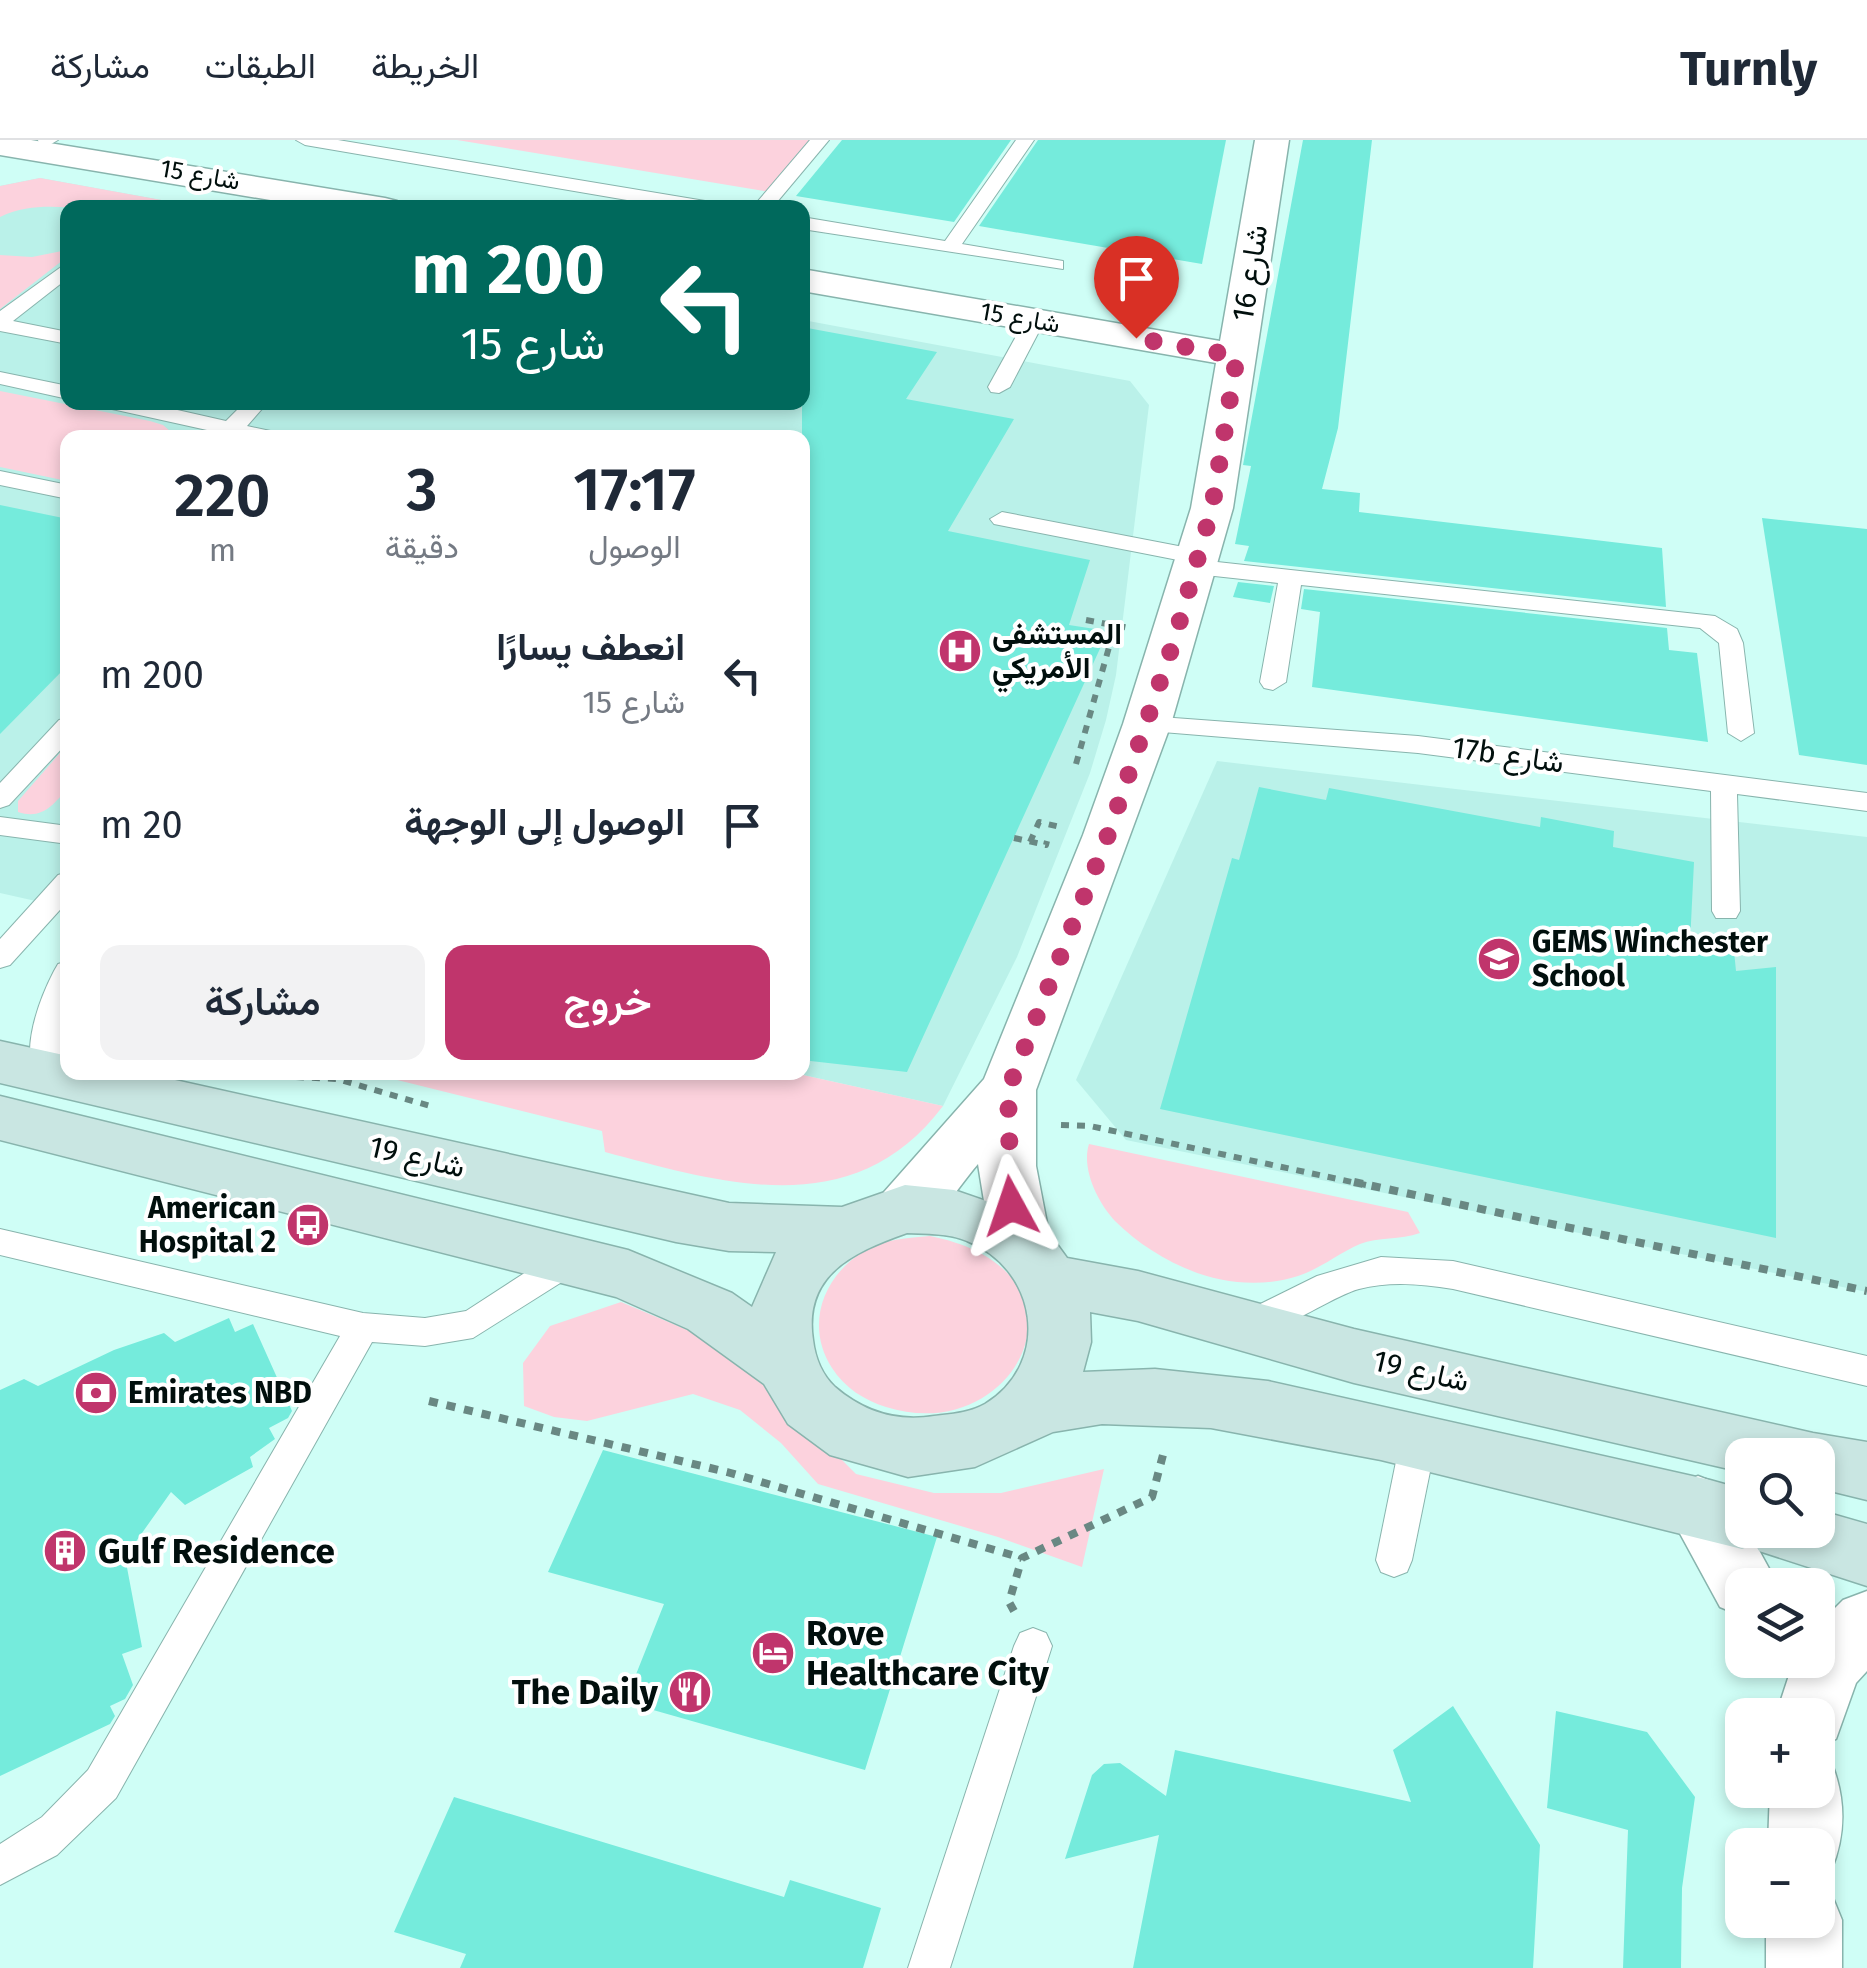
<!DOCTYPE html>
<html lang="ar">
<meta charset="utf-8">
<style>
:root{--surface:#fff;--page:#f2f2f3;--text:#1f2937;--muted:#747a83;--line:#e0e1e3;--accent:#c0356c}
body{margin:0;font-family:"Fira Sans",Vazirmatn,sans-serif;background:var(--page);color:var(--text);direction:rtl;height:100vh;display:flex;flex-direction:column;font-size:38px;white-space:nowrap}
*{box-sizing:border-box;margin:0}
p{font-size:32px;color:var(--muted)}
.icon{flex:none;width:55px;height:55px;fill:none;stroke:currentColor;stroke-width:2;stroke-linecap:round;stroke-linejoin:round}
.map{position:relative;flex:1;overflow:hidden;direction:ltr}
.details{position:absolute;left:60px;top:290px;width:750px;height:650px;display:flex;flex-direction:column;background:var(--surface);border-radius:20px;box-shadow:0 5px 15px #0003;direction:rtl}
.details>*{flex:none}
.hud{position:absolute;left:60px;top:60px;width:750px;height:210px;border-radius:20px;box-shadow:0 5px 15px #0003;direction:rtl;background:#00695c;color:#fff;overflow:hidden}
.fabs{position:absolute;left:1725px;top:1298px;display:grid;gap:20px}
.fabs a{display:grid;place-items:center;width:110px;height:110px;border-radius:20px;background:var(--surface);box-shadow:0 5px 15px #0003;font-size:50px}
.pin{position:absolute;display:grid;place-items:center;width:85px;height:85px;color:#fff;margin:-102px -42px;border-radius:50% 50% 50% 0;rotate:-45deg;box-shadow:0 0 10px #0007}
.pin .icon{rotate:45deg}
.me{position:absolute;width:110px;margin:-55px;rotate:355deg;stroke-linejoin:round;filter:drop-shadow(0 0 8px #0008)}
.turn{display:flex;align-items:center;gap:35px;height:210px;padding:0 40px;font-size:45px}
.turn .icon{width:130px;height:130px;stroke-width:2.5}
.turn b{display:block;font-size:70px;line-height:85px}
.eta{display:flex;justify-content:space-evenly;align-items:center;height:170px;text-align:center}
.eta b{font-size:60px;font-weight:600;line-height:70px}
.button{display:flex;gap:20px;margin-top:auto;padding:20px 40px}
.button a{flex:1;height:115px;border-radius:20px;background:var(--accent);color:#fff;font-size:40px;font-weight:600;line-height:115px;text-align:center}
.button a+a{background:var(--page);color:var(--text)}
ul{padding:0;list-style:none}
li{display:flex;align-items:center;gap:30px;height:150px;padding:0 40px}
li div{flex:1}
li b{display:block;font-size:38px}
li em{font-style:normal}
header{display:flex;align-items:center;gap:60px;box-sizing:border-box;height:140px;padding:0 50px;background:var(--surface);border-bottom:2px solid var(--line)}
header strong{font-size:48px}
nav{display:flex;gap:55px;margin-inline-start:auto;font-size:35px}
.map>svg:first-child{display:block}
</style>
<header>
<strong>Turnly</strong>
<nav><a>الخريطة</a><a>الطبقات</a><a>مشاركة</a></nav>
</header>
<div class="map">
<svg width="1867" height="1828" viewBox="0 0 1867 1828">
<rect width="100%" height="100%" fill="#cffef6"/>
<g fill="#baf1e9">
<polygon points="40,38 200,67 68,68 68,262 802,262 803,180 1130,241 1149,265 1116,535 1106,580 1090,633 1017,817 943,966 794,933 802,932 802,298 68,298 67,768 0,753 0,46"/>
<polygon points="1217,621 1867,697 1867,1152 1126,1000 1076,940"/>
</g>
<g fill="#fcd2dd">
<polygon points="457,0 811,0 770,52"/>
<path d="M40,38L200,67C164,68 127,68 91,68C58,68 32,62 0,77V46Z"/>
<polygon points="67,110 67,117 0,169 0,115 32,117"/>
<polygon points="0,251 150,281 163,285 177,297 68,298 67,341 0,327"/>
<path d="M67,605V649C53,665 42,680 18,672V661Z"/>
<path d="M369,933H794L943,966C854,1084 725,1044 605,1012L602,991Z"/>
<path d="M1089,1004L1408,1072L1420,1093C1400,1100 1378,1097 1360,1104C1339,1113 1320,1129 1298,1136C1232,1157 1162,1127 1115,1081C1098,1063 1081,1029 1089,1004Z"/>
<path d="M930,1096C1106,1131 1017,1309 886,1267C864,1260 845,1248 832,1228C805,1186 822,1137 864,1111C884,1099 908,1098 930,1096Z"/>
<polygon points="621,1162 697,1194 780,1258 856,1334 934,1353 1001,1353 1104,1329 1082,1427 998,1397 818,1344 781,1303 740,1270 693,1254 587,1281 554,1277 524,1266 523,1223 550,1186"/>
</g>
<g fill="#75ebdc">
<polygon points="842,0 1011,0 954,82 796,56"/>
<polygon points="1038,0 1226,0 1202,124 979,86"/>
<polygon points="1303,0 1372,0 1338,288 1322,349 1360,353 1359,372 1662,408 1666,467 1244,421 1249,406 1235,404 1251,326 1243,325"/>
<polygon points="802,187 937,212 906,259 1014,279 948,391 1090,420 1069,485 1108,491 907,932 802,920"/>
<polygon points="0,365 68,379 68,525 0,594"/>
<polygon points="1762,378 1867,389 1867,625 1799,615"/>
<polygon points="1238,442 1274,446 1270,463 1233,457"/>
<polygon points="1304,449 1667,488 1669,510 1697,513 1708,602 1312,547 1320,472 1301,469"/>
<polygon points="1259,647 1326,660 1329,648 1540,687 1541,677 1614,691 1613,707 1694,722 1690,803 1734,811 1736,831 1776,827 1776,1098 1160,969 1232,718 1239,720"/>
<polygon points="229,1178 235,1192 253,1184 292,1271 288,1278 269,1288 275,1299 250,1317 253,1327 185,1365 171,1352 125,1417 142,1507 122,1514 133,1545 125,1559 110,1566 115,1576 110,1584 0,1636 0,1250 24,1239 38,1246 114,1210 164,1193 175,1202"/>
<polygon points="603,1310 937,1397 865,1630 625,1562 664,1464 548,1432"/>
<polygon points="1453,1566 1540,1705 1533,1828 1133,1828 1159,1695 1065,1719 1092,1635 1104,1624 1120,1623 1166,1656 1175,1610 1411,1662 1393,1610"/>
<polygon points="1556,1571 1647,1592 1695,1657 1682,1748 1681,1828 1623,1828 1628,1690 1547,1668"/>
<polygon points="454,1657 784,1757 790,1740 881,1768 863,1828 460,1828 466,1814 394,1792"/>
</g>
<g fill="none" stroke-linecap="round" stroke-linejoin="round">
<g stroke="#88b4ad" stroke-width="2">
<g id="lane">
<polygon points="38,0 58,0 46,7 40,6"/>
<polygon points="296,0 338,0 711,62 720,68 674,68 305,5"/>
<polygon points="810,0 829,0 772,68 752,68"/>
<polygon points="1016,0 1034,0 962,104 1063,121 1063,129 802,89 802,77 945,101"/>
<polygon points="68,122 68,138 13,181 68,192 68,204 0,191 0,171"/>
<polygon points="1035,174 1045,180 1010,247 999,253 991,252 988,247 1025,180"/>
<polygon points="0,232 68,246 68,259 0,244"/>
<polygon points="101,262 142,262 226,281 245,262 268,262 247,286 280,293 283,298 211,298 216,292 103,267"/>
<polygon points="0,331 68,345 68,359 0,345"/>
<polygon points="1002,372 1199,410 1207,412 1211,417 1208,421 1715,476 1737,489 1743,503 1754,593 1741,601 1728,593 1719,503 1700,488 1301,445 1286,542 1273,550 1264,548 1260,542 1278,443 1196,434 1184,427 1188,422 994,384 990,379"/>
<polygon points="1147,576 1418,596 1867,653 1867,671 1737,654 1740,771 1736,778 1716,778 1712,771 1711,651 1418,613 1138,590 1134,584 1138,578"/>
<polygon points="68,578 68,602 9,665 0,668 0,643 59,580"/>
<polygon points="0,677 68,686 68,704 0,695"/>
<polygon points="68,732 68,761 10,825 0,828 0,799 58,735"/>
<path d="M68,821L62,933L58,941L47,945L36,941C20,910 39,860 54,831L58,824Z"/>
<polygon points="0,1089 363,1173 425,1178 466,1171 560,1110 572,1106 584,1110 588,1119 584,1128 473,1198 425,1206 372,1202 116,1658 57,1715 0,1745 0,1704 42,1677 88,1630 340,1196 0,1115"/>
<path d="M1381,1117L1453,1121L1867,1216V1246L1453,1149C1421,1144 1390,1141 1359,1149C1326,1158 1264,1206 1236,1196L1231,1186L1236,1176L1317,1136Z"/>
<polygon points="1418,1287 1430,1291 1436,1302 1412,1420 1407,1432 1394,1437 1381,1432 1376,1420 1400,1302 1406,1291"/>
<polygon points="1033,1488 1046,1493 1052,1506 950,1828 908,1828 1014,1506 1020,1493"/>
</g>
</g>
<g stroke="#88b4ad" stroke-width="3">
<g id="street">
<polygon points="0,0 31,0 385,58 397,61 402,68 318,68 0,15"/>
<path d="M1255,0H1289L1233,368L1171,584L1036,950V1026L1051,1104L1042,1121L1021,1128L1000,1121L991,1104L978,1024C950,1056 931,1101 884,1086L876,1069L884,1052L984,939L1083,695L1123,584L1191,368L1216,223L802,151V129L1220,201Z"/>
<polygon points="1698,1336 1721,1345 1742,1380 1742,1390 1748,1390 1778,1445 1742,1445 1742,1476 1720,1467 1665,1366 1675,1345"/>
<polygon points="1867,1451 1867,1531 1856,1543 1836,1599 1818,1607 1818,1575 1776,1575 1794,1520 1818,1520 1818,1485 1843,1460"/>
<path d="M1818,1619L1832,1624C1846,1660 1846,1695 1831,1731L1818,1737V1705H1768L1770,1650H1818Z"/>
<polygon points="1818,1748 1831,1753 1842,1780 1842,1828 1766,1828 1766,1780 1818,1780"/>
</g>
</g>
<g stroke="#88b4ad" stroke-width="3">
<path id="secondary" d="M0,901L68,916V932H139L729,1063L842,1067L905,1045L954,1050L1021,1073L1051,1096L1067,1118L1138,1131L1354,1189L1813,1293L1867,1302V1360L1818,1348V1315H1742V1332L1354,1243L1138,1181L1090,1172L1091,1202L1083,1232L1155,1229L1268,1241L1710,1340L1742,1349V1390H1818V1370L1867,1384V1446L1759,1411L1755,1404L1742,1409L1381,1320L1211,1288L1102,1284L1053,1292L975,1327L908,1337L830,1315L788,1284L764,1244L688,1189L616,1157L0,1000V956L628,1110L732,1153L752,1167L776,1112L729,1111L676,1102L0,943ZM907,1093C926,1094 949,1093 967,1101C1038,1129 1052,1223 985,1264C969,1273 951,1274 934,1276C896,1282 864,1272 835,1247C822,1235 815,1217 813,1200C803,1134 854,1112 907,1093Z"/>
</g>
<polyline stroke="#698883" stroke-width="4" stroke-dasharray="5 5" stroke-linecap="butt" points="324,262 346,267"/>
<g stroke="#698883" stroke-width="6" stroke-dasharray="8 8" stroke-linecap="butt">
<polyline points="1086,480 1129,488"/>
<polyline points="1076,624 1115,486"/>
<polyline points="1014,698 1046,705 1047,701"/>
<polyline points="1030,702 1039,682 1060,687"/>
<polyline points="296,937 337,939 430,966"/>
<polyline points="1061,985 1090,986 1366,1045"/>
</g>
<g stroke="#698883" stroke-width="8" stroke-dasharray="9 9" stroke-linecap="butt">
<polyline points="1354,1042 1867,1151"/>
<polyline points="429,1261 727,1332 1022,1418"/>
<polyline points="1014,1471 1009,1462 1022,1418 1152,1357 1164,1311"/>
</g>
<use href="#lane" fill="#fff" fill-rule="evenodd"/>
<use href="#street" fill="#fff" fill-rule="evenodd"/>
<use href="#secondary" fill="#c9e6e2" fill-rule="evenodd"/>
</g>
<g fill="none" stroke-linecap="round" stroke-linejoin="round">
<polyline stroke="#c0356c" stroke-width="18" stroke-dasharray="0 32.4" points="1011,1066 1008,950 1108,695 1175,498 1212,368 1237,216 1136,198"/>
</g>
<defs>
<g id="hospital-disc" transform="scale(2.25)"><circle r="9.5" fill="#c0356c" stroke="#fff"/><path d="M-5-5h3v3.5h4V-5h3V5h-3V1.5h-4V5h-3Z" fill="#fff"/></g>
<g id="school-disc" transform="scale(2.25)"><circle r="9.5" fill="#c0356c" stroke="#fff"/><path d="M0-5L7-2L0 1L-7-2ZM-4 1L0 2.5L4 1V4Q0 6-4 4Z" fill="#fff"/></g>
<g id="bus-disc" transform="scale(2.25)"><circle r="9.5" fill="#c0356c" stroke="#fff"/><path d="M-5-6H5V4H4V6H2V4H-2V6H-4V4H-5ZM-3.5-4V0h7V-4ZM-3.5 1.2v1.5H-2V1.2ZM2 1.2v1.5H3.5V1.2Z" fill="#fff"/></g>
<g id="bank-disc" transform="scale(2.25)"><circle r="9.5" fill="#c0356c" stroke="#fff"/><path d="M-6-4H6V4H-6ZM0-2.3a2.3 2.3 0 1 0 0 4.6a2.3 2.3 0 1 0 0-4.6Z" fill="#fff"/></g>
<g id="building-disc" transform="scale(2.25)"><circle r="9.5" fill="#c0356c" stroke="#fff"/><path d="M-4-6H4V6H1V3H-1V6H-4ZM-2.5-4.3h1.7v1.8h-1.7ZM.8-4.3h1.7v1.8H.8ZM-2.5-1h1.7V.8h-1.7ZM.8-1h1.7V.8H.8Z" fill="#fff"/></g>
<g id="hotel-disc" transform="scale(2.25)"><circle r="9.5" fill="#c0356c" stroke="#fff"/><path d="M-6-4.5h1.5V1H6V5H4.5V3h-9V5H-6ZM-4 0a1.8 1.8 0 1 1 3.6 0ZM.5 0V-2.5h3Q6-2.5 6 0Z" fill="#fff"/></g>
<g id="restaurant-disc" transform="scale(2.25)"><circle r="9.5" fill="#c0356c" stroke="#fff"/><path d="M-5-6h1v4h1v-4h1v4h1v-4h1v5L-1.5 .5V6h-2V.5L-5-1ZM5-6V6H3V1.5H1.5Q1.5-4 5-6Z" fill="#fff"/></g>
</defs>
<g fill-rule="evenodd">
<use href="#hospital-disc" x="960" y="511"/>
<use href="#school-disc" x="1499" y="819"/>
<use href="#bus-disc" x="308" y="1085"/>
<use href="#bank-disc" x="96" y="1253"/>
<use href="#building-disc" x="65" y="1411"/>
<use href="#hotel-disc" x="773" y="1513"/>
<use href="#restaurant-disc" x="690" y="1552"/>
</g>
<g text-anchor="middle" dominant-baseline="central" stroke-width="8" stroke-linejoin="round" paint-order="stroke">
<g font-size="25" fill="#010f0d" stroke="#fff">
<text transform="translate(200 35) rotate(10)">شارع 15</text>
<text transform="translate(1020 178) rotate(10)">شارع 15</text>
</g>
<g font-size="30" fill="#010f0d" stroke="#fff">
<text transform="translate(1250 133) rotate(-81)">شارع 16</text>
<text transform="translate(1508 615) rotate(8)">17b شارع</text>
<text transform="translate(417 1017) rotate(13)">شارع 19</text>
<text transform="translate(1421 1231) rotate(13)">شارع 19</text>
</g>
<g font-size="30" font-weight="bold" fill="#010f0d" stroke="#fff" text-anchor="start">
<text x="992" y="494">المستشفى<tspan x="992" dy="34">الأمريكي</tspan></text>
<text x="1532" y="802">GEMS Winchester<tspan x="1532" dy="34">School</tspan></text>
<text x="276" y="1068" text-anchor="end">American<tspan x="276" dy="34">Hospital 2</tspan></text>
<text x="128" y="1253">Emirates NBD</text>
</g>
<g font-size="35" font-weight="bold" fill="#010f0d" stroke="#fff" text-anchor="start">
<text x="98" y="1411">Gulf Residence</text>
<text x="806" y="1493">Rove<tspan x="806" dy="40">Healthcare City</tspan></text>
<text x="658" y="1552" text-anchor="end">The Daily</text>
</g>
</g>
</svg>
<div class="fabs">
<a><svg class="icon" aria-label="search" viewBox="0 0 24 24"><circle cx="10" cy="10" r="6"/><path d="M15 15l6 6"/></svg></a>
<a><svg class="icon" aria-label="layers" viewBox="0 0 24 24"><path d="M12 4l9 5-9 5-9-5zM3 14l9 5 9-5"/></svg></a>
<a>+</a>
<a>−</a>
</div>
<div class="pin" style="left:1136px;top:198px;background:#d93025"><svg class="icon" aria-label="arrive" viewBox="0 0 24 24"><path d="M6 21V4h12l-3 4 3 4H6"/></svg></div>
<svg class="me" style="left:1011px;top:1066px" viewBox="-20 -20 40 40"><path d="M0-17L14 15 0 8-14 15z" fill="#c0356c" stroke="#fff" stroke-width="4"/></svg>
<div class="hud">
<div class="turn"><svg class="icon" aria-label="left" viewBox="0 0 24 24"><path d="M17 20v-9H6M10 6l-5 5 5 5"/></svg><div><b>200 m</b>شارع 15</div></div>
</div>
<section class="details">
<div class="eta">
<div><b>17:17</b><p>الوصول</p></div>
<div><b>3</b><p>دقيقة</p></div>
<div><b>220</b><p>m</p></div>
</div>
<ul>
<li><svg class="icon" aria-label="left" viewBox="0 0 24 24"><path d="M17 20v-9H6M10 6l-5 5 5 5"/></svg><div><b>انعطف يسارًا</b><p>شارع 15</p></div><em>200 m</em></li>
<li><svg class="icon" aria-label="arrive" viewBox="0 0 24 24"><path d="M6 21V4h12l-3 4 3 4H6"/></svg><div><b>الوصول إلى الوجهة</b></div><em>20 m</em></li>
</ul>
<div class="button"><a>خروج</a><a>مشاركة</a></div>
</section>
</div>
